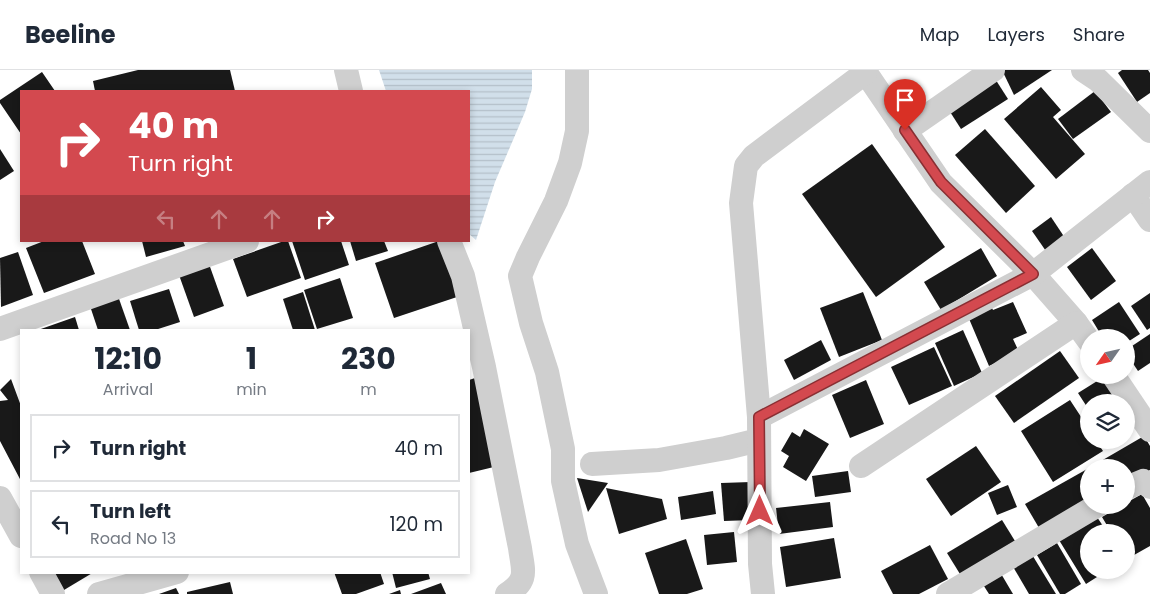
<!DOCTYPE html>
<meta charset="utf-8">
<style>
:root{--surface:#fff;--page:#f2f2f3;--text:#1f2937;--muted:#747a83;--line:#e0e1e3}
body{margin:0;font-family:Poppins,sans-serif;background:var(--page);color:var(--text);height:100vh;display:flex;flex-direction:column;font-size:19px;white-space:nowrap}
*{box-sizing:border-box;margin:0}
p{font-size:16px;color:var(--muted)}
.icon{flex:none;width:28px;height:28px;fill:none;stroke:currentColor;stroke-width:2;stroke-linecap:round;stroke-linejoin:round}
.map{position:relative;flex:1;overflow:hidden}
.drawer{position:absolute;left:20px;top:259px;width:450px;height:245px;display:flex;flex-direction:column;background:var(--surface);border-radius:0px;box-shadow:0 2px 8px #0003}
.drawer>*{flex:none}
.banner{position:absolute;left:20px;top:20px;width:450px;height:152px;border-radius:0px;box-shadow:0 2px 8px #0003;background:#d3494f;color:#fff;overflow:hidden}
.needle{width:32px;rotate:236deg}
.controls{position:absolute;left:1080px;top:259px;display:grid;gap:10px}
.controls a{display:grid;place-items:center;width:55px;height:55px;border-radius:50%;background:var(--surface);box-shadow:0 2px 8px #0003;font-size:25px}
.pin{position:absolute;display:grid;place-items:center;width:42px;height:42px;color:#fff;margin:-51px -21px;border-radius:50% 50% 50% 0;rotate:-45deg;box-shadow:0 0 5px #0007}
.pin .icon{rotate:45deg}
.me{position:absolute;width:55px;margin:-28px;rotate:0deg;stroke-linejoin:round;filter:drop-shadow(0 0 4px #0008)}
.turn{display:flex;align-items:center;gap:18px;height:105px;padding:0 25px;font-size:22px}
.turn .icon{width:65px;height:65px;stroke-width:2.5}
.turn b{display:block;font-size:35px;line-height:42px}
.lanes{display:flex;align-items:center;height:48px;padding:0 25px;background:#0003;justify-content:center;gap:25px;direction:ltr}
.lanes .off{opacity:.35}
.eta{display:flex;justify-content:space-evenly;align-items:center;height:85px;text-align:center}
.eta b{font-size:30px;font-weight:700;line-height:35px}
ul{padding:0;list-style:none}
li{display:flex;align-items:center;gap:15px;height:68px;margin:0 10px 8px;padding:0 15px;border:2px solid var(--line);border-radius:0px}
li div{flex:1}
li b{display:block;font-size:19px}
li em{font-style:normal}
header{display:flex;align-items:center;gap:30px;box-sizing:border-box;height:70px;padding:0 25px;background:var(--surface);border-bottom:1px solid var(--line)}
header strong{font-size:24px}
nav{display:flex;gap:28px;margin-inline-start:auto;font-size:18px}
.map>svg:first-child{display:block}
</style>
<header>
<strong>Beeline</strong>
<nav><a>Map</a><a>Layers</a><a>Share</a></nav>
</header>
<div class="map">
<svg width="1150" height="524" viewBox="0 0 1150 524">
<defs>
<pattern id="water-rules" width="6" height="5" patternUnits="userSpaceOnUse" patternTransform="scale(1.25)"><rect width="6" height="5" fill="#d1dfea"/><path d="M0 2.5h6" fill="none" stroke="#b4c0c9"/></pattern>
</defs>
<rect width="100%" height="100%" fill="#fff"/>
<polygon fill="url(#water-rules)" points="379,0 532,0 532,19 525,42 495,112 476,170 469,164 469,21 386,21"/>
<g fill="#191919">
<polygon points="138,0 230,0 235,21 95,21 93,11"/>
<polygon points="1002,0 1052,0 1014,25"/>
<polygon points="1122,0 1148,0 1150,3 1150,23 1137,32 1118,3"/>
<polygon points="42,2 55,21 21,21 21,64 0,33 0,30"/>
<polygon points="992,4 1008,29 961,59 945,34"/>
<polygon points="1041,17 1061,40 1053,47 1085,84 1056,109 1004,49"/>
<polygon points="1095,21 1111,42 1073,69 1058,49"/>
<polygon points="985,59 1035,116 1006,143 955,85"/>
<polygon points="872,74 945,177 876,227 802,124"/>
<polygon points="0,79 14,101 0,110"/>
<polygon points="1051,147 1067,171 1048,184 1032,161"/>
<polygon points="44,171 82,171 95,204 44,223 26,178"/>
<polygon points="142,171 183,171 185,176 146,187"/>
<polygon points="284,171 288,171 301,208 247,227 233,189"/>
<polygon points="292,171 341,171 349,195 305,210"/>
<polygon points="350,171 384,171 388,181 356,191"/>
<polygon points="439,171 460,226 394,248 375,193"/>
<polygon points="981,178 997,206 941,240 924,212"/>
<polygon points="1092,178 1116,211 1091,230 1067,197"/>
<polygon points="18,182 33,225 1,237 0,188"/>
<polygon points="209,194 224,236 194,247 179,205"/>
<polygon points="340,208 353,248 317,259 304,220"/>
<polygon points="169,219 180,252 155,260 139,260 130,231"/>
<polygon points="303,222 315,260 293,260 283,229"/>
<polygon points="863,222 882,270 839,287 820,238"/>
<polygon points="1150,223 1150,258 1147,260 1131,236"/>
<polygon points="118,226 130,260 98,260 90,236"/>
<polygon points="1013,232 1027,263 1013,269 1019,282 989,296 967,244 990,234 993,240"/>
<polygon points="1119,232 1140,264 1126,273 1126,268 1103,268 1092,250"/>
<polygon points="75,247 79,260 38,260"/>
<polygon points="963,260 982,303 954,316 935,273"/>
<polygon points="1150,264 1150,293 1138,301 1126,283 1126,280"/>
<polygon points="821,270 831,290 794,310 784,290"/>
<polygon points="934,277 952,316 909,335 891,297"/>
<polygon points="1060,281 1079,308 1014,353 995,326"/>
<polygon points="475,308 498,396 469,403 469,310"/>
<polygon points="1102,308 1117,332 1089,332 1089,340 1078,323"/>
<polygon points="11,309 21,336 21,411 0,371 0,331 8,330 0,320"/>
<polygon points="866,310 884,354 850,368 832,325"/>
<polygon points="1070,330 1089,359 1089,370 1096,370 1103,381 1053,412 1021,361"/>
<polygon points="1126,347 1133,358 1126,362"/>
<polygon points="804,359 829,374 806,411 783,397 789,386 781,381 792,362 800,367"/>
<polygon points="1144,366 1150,376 1150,400 1126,414 1126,398 1089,398"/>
<polygon points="976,376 1001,412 951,446 926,409"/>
<polygon points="1089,398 1089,436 1042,463 1025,434"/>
<polygon points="848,401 851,422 815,427 812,406"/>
<polygon points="577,408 608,413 588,442"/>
<polygon points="751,412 753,450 724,451 721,413"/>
<polygon points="1008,415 1017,437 997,445 988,423"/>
<polygon points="606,418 662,429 667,449 619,464"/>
<polygon points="713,421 716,444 681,450 678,427"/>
<polygon points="1142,424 1150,438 1150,476 1127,489 1126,462 1111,462 1102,447 1123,435 1126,435 1126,433"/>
<polygon points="830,432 833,457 779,464 776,438"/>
<polygon points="1097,447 1107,462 1089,462 1089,500 1108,500 1086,514 1059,470"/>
<polygon points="1002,450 1015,471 960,504 947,483"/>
<polygon points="734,462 737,492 707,495 704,465"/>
<polygon points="834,468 841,508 786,517 780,477"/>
<polygon points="686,469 703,519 687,524 659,524 645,483"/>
<polygon points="1057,473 1081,514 1065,524 1060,524 1037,485"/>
<polygon points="930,475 948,509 919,524 893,524 881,501"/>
<polygon points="1031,483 1056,524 1029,524 1012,495"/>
<polygon points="42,502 94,502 59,523"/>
<polygon points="334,502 380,502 384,514 356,524 342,524"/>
<polygon points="392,502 428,502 430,509 396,518"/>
<polygon points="1000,502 1013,524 989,524 982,513"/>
<polygon points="230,512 233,524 187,524 187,522"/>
<polygon points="441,513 446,524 411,524"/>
<polygon points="176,518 179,524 159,524"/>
<polygon points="400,520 401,524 389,524"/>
</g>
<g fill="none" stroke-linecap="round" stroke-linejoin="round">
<g stroke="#cfcfcf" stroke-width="24">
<polyline points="346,0 351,21"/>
<polyline points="577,0 577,61 570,93 556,131 528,187 520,206 531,253 547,302 563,379 563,411 577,474 596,524"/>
<polyline points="864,0 941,113 1033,204 1076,253 1089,271"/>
<polyline points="1083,0 1098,10 1150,61"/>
<polyline points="905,61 993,0"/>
<polyline points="1133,125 1150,150"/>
<path d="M449,171L463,206L484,297L520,478C523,501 529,510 507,524"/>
<polyline points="0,259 247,171"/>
<polyline points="1113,305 1150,360"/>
<polyline points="759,347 1033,204 1150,112"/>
<polyline points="592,394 659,390 726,378 759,370"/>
<polyline points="861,396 1076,253"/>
<polyline points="1126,418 1143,411 1150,417"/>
<polyline points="0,428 21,466"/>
<polyline points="41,502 53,524"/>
<polyline points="99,524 177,502"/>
<polyline points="763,524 760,494 759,347 741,133 746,96 754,86 865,3"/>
<polyline points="948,524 1098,435"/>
</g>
</g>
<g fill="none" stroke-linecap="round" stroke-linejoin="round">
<g stroke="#892f33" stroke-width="12">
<polyline id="route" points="760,441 759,347 1033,204 941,112 905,60"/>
</g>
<use href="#route" stroke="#d3494f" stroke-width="9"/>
</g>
</svg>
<div class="controls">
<a><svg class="needle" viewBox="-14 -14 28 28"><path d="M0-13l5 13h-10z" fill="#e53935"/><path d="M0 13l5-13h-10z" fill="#747a83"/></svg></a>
<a><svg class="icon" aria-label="layers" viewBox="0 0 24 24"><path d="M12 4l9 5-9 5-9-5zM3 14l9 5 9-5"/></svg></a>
<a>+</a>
<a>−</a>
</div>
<div class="pin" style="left:905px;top:60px;background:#d93025"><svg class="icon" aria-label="arrive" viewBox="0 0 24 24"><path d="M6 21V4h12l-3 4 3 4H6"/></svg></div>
<svg class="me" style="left:760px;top:441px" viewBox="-20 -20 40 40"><path d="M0-17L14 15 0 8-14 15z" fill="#d3494f" stroke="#fff" stroke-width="4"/></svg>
<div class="banner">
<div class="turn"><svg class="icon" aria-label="right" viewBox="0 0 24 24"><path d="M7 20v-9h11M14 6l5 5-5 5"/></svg><div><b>40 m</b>Turn right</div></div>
<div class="lanes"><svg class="icon off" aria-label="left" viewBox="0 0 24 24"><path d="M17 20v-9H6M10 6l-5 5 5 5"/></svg><svg class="icon off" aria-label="ahead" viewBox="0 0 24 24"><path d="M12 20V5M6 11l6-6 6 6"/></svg><svg class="icon off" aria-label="ahead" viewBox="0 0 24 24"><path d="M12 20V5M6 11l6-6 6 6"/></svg><svg class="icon" aria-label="right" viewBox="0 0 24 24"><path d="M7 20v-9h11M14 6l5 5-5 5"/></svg></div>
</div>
<section class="drawer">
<div class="eta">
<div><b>12:10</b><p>Arrival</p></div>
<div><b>1</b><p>min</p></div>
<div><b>230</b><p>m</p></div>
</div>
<ul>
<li><svg class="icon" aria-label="right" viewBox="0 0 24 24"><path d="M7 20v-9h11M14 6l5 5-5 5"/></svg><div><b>Turn right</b></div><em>40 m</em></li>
<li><svg class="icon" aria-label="left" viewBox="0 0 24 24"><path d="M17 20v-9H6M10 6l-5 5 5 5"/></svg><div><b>Turn left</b><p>Road No 13</p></div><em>120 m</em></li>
</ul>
</section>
</div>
